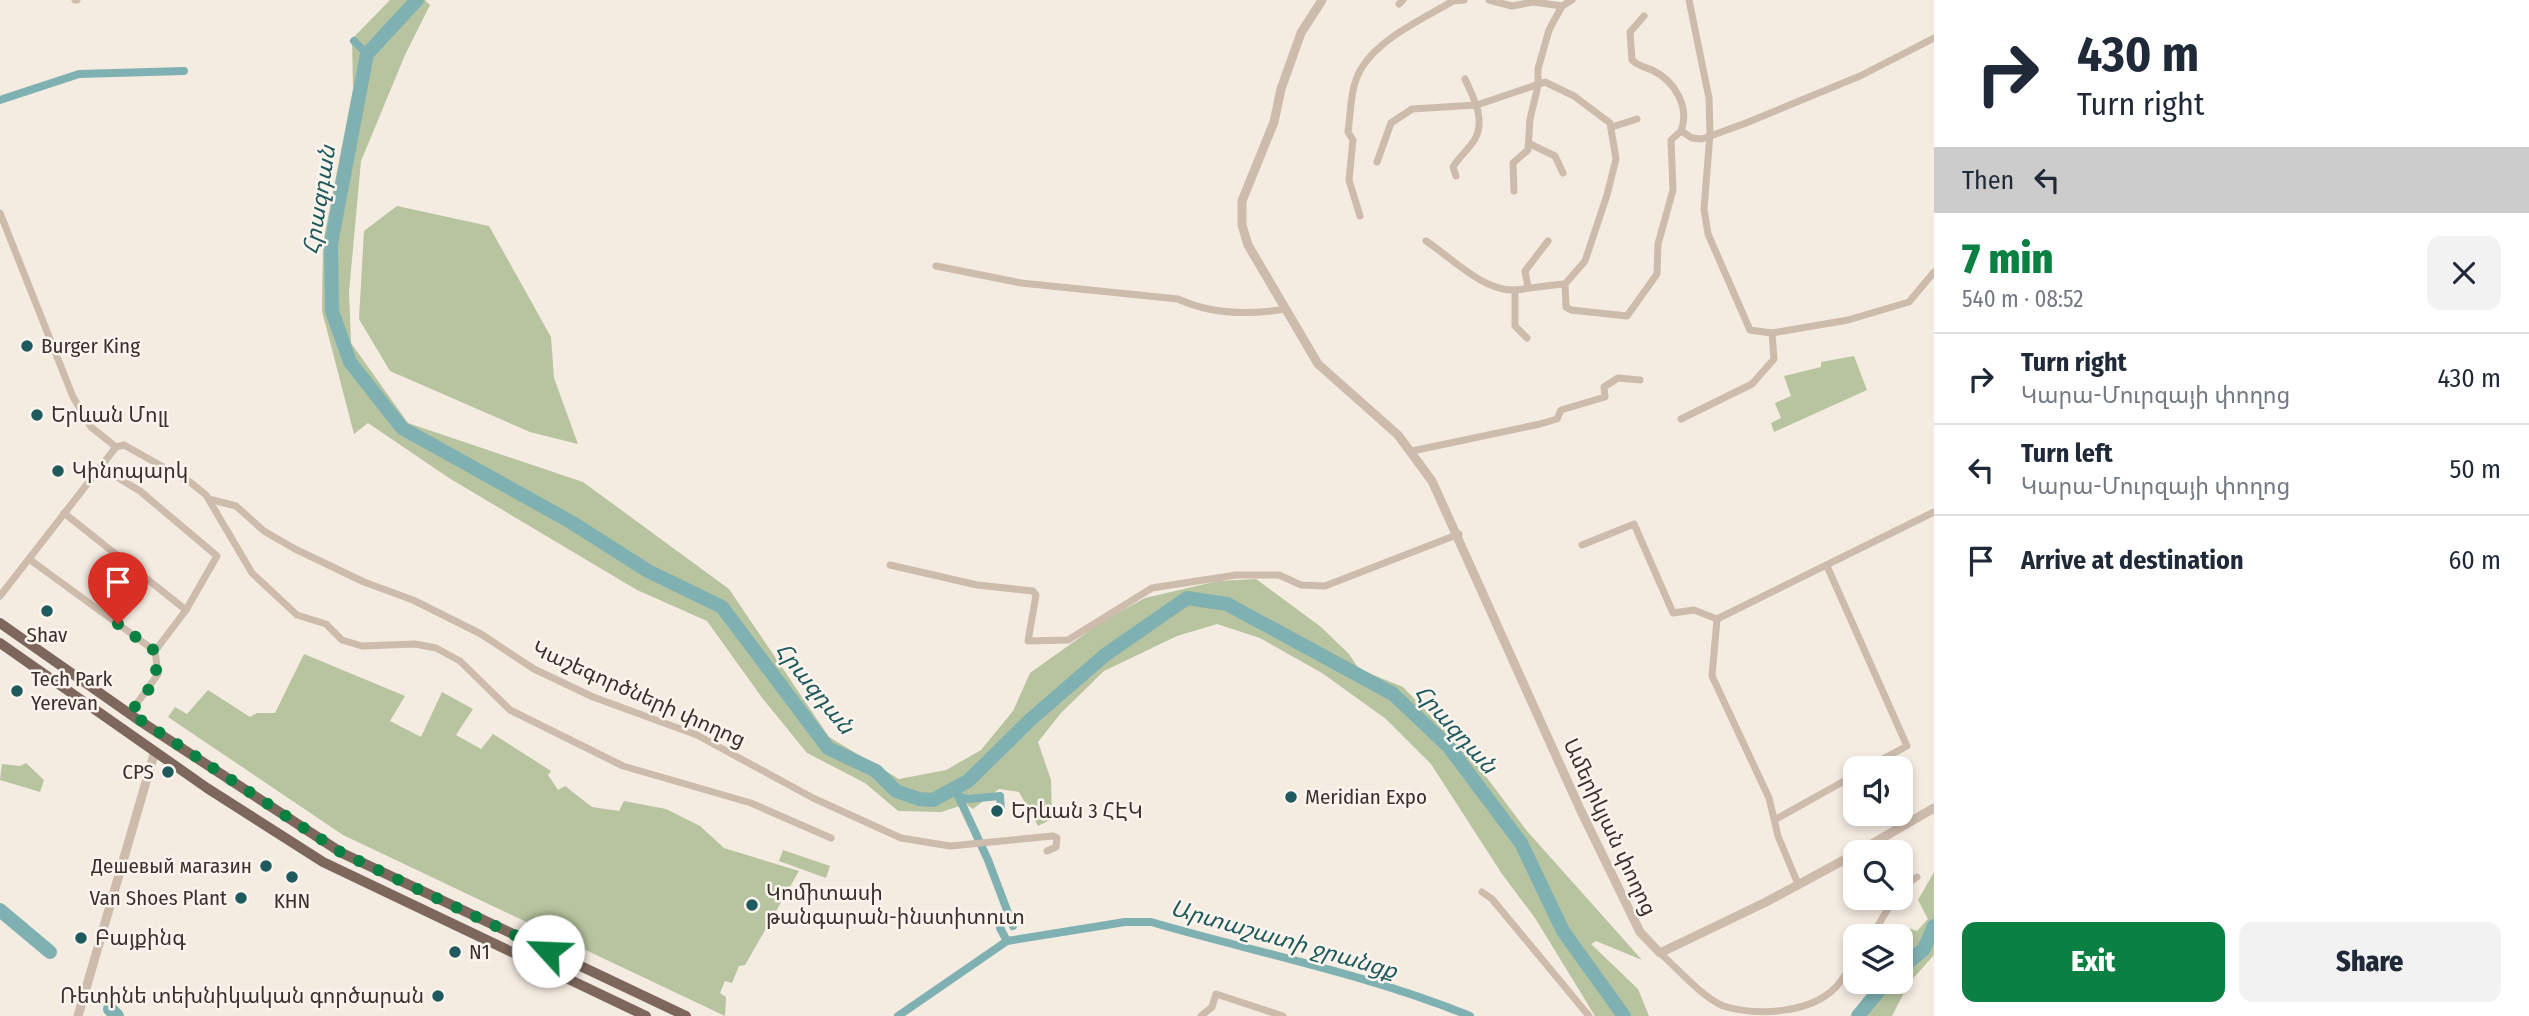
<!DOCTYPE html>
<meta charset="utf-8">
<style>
:root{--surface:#fff;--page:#f2f2f3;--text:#1f2937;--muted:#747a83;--line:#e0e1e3;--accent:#0b8043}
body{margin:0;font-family:"Fira Sans Condensed","Noto Sans Armenian",sans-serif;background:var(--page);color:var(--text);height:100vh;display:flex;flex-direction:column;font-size:26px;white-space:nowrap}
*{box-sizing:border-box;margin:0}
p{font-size:23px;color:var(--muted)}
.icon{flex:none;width:38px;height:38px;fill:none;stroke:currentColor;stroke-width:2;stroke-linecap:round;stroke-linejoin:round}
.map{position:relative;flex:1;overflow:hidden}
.panel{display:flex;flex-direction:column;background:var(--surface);width:595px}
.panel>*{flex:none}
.banner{background:#fff;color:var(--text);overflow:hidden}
.buttons{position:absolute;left:1843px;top:756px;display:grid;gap:14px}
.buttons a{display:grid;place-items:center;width:70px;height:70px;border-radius:14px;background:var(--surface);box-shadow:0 4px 10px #0003;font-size:35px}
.pin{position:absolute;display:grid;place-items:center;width:60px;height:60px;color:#fff;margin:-72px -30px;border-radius:50% 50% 50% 0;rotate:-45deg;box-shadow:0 0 7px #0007}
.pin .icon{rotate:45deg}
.me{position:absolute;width:77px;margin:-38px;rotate:295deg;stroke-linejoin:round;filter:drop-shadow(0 0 5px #0008)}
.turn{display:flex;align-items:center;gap:24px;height:147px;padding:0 28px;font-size:32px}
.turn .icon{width:91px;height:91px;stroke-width:2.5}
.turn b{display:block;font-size:49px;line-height:60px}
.then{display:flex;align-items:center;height:66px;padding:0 28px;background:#0003;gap:14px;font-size:26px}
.round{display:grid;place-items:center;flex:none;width:74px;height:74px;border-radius:14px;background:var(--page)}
.headline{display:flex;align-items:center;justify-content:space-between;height:119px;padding:0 28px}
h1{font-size:42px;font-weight:800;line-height:52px;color:var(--accent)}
.cta{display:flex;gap:14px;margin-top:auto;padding:14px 28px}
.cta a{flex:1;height:80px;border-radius:14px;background:var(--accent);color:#fff;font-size:28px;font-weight:800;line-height:80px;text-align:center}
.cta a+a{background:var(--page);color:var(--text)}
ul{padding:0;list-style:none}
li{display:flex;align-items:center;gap:21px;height:91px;padding:0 28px;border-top:2px solid var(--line)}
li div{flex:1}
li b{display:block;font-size:26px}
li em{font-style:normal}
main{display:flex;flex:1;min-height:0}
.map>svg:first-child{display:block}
</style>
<main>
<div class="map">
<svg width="1934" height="1016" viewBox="0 0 1934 1016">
<rect width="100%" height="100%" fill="#f4ebe1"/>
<g fill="#b8c4a0">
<polygon points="390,0 425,0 430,5 405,55 361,161 349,292 351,343 408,423 583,482 729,589 829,737 899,779 946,770 981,750 1013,711 1030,673 1103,621 1145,598 1218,581 1256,579 1321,627 1349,654 1359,669 1403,687 1475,762 1527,831 1642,960 1596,941 1591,944 1638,989 1649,1016 1595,1016 1535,918 1502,874 1431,764 1386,719 1322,673 1260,638 1217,624 1177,636 1104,671 1061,713 1038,742 1051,780 1052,819 1038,826 1019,792 999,789 973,809 966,804 941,812 898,811 865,783 807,753 763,699 707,621 637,590 449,478 368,423 354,434 322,311 323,243 353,89 352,39"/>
<polygon points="397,206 489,226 551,337 554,378 578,444 530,432 390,371 359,319 364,231"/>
<polygon points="1854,356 1867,390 1774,432 1771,423 1781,418 1775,403 1791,396 1784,376 1821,367 1821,362"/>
<polygon points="304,654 405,696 390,721 421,737 442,692 473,709 456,735 481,749 493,734 551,771 548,775 558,790 565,786 592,807 619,811 624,801 666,809 700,826 724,848 799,871 745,965 739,966 732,983 725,981 720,993 726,997 725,1016 343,835 168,717 175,707 187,714 208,690 250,717 257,713 275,713"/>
<polygon points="26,763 44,780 40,792 0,780 2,764 20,766"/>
<polygon points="783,850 830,866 826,878 779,861"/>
<polygon points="1934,872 1934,955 1909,983 1892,1016 1854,1016 1880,982 1900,982 1901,942 1908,928 1917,931 1928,919 1918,900"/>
</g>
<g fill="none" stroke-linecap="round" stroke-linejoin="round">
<g stroke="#7fb0b2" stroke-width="8">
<polyline points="354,41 367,54"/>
<polyline points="0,100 79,74 184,71"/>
<polyline points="955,789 988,860 1013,926"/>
<polyline points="958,796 968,799 1000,796 1001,810"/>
<polyline points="1006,913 1000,928 1007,941"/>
<path d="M898,1016L1007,941L1125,922H1151C1258,953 1367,974 1470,1016"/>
</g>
<g stroke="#7fb0b2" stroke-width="14">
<polyline points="417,0 367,54 331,244 332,311 350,362 402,428 571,522 648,571 722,607 828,748 876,771 896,791 919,799 933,800 968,781 1030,720 1105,655 1187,598 1227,604 1393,694 1449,747 1521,843 1563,931 1624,1016"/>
<polyline points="0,910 50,952"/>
<polyline points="1900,969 1924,949 1934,926"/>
<polyline points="110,1009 117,1016"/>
<polyline points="1858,1016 1886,982"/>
</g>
<g stroke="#cdbbac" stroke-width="7">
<polyline points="75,0 77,0"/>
<polyline points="1489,0 1512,6 1533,2 1562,6"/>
<polyline points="1689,0 1709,98 1710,134 1704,209 1708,234 1750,330 1772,333 1848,320 1909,302 1934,272"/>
<polyline points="1399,4 1403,0"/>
<polyline points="1612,127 1637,119"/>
<polyline points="1681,131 1692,138 1702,139 1746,123 1860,76 1934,38"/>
<polyline points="1530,144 1555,156 1563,173"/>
<path d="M1377,162L1391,123L1412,109L1477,105L1545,82L1574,96L1610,123L1616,159L1607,195L1585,261L1565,284C1549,285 1532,288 1516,290C1483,292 1451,257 1426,241"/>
<path d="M1456,176L1453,167C1459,157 1469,149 1475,139C1486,119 1473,97 1465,79"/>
<polyline points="1514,191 1513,163 1528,150 1530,119 1538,86 1538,69 1549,30 1562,6 1572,0"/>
<polyline points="0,213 73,397 91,427 116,447"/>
<path d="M1360,216L1349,180L1353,140L1348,132C1351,112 1350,87 1361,69C1379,38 1423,19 1453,1L1464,0"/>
<path d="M936,266L1021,283L1178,299C1211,314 1250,315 1285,309"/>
<path d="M1565,284L1566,307L1571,310L1627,316L1657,274L1658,244L1673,190L1671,140L1681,131C1690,107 1675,81 1652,70C1645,67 1638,66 1632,60L1630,32L1644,16"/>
<polyline points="1528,287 1525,271 1548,241"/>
<polyline points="1515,290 1515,326 1527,338"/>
<polyline points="1681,419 1752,384 1774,359 1772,333"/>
<polyline points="116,447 124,445 190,482 206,495 252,573 297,615 326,624 342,640 362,646 415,644 436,648 460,661 510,710 623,766 751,803 831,838"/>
<polyline points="1412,451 1540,424 1557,419 1561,410 1605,397 1604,387 1618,378 1640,380"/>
<polyline points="100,467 140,491 217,556 186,610 155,651"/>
<polyline points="209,499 236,506 264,531 295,549 364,582 413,600 481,634 534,669 593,697 697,735 813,798 901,838 950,846 1053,836 1057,838 1056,847 1047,851"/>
<polyline points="64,513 186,610"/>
<polyline points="1582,545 1634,524 1673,613 1694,610 1717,619"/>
<polyline points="29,559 155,651 158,674 130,713"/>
<polyline points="890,565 977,585 1033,591 1036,595 1028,641 1068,640 1152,588 1236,575 1279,575 1301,585 1325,586 1459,534"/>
<polyline points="1827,566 1907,746 1866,768"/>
<polyline points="0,596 116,447"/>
<polyline points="1717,619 1712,676 1769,798 1778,836 1798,884"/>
<polyline points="1717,619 1934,512"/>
<polyline points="1776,819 1855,775"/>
<polyline points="1900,889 1917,877"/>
<polyline points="1482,892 1492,899 1589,1016"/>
<polyline points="1872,936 1894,898"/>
<path d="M1660,953C1679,970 1700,995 1723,1006C1757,1016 1810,1014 1836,987C1843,979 1849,969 1855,960"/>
<polyline points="1201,1016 1212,1007 1216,994 1283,1016"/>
</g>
<g stroke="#cdbbac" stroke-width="9">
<polyline points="1322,0 1301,33 1281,89 1274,122 1242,201 1242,225 1248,245 1318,364 1398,435 1432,481 1580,809 1640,932 1660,953 1766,902 1855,854"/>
<polyline points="1858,852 1934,808"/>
<polyline points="78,1016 155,751"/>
</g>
<g stroke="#7d675c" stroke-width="10">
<polyline points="0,623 137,719 342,853 686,1016"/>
<polyline points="0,643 207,788 323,862 646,1016"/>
</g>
</g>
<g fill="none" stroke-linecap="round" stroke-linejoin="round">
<path stroke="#0b8043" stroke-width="12" stroke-dasharray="0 21.6" d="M118,624L155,651C161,683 147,690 130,713L342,853L548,951"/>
</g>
<g fill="#1f5a5e" stroke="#fbf5ee" stroke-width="2.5">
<circle cx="27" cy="346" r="7"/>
<circle cx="37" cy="415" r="7"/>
<circle cx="58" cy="471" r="7"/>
<circle cx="47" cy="611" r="7"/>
<circle cx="17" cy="691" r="7"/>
<circle cx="168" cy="772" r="7"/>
<circle cx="1291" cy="797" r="7"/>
<circle cx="997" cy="811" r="7"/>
<circle cx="266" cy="866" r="7"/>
<circle cx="292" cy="877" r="7"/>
<circle cx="241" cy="898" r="7"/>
<circle cx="752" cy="905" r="7"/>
<circle cx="81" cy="938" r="7"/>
<circle cx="455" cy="952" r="7"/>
<circle cx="438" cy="996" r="7"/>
</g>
<g text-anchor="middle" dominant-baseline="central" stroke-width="5" stroke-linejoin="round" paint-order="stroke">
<g font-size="21" fill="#3b302b" stroke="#fbf5ee" text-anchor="start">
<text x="41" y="346">Burger King</text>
<text x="51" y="415">Երևան Մոլլ</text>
<text x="72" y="471">Կինոպարկ</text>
<text x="47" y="635" text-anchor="middle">Shav</text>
<text x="31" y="679">Tech Park<tspan x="31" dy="24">Yerevan</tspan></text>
<text x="154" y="772" text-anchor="end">CPS</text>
<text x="1305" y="797">Meridian Expo</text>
<text x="1011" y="811">Երևան 3 ՀԷԿ</text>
<text x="252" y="866" text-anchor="end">Дешевый магазин</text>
<text x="766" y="893">Կոմիտասի<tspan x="766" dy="24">թանգարան-ինստիտուտ</tspan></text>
<text x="227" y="898" text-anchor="end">Van Shoes Plant</text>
<text x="292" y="901" text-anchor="middle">KHN</text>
<text x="95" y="938">Բայքինգ</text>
<text x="469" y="952">N1</text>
<text x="424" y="996" text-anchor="end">Ռետինե տեխնիկական գործարան</text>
</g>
<g font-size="21" fill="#3b302b" stroke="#fbf5ee">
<text transform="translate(639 694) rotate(24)">Կաշեգործների փողոց</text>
<text transform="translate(1610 827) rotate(65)">Ամերիկյան փողոց</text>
</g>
<g font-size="23" font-style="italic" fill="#1f5a5e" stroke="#fbf5ee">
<text transform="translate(319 200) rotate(-81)">Հրազդան</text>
<text transform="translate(815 688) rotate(51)">Հրազդան</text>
<text transform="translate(1456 729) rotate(48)">Հրազդան</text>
<text transform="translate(1284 939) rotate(16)">Արտաշատի ջրանցք</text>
</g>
</g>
</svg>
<div class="buttons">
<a><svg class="icon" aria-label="sound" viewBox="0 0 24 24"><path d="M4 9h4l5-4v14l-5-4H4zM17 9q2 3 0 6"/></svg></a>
<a><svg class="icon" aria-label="search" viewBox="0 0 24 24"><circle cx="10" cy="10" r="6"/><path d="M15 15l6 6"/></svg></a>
<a><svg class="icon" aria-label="layers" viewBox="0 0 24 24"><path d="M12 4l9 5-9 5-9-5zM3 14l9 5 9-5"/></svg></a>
</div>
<div class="pin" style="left:118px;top:624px;background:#d93025"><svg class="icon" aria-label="arrive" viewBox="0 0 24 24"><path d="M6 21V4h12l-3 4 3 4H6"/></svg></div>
<svg class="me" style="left:548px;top:951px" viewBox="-20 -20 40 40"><circle r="19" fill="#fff"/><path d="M0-13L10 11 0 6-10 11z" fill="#0b8043"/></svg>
</div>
<section class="panel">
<div class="banner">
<div class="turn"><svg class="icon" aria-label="right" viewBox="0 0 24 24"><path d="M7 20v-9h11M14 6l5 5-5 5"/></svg><div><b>430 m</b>Turn right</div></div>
<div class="then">Then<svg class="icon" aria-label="left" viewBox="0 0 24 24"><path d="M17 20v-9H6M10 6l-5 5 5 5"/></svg></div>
</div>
<div class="headline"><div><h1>7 min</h1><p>540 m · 08:52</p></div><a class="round"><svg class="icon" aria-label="close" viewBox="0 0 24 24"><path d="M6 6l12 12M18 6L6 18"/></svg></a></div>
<ul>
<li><svg class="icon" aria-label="right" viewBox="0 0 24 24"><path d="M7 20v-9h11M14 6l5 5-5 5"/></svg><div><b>Turn right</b><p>Կարա-Մուրզայի փողոց</p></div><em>430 m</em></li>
<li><svg class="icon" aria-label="left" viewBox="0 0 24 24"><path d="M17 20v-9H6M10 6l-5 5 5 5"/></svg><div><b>Turn left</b><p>Կարա-Մուրզայի փողոց</p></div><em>50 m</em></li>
<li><svg class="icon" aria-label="arrive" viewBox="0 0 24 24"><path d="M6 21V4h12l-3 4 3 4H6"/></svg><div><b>Arrive at destination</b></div><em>60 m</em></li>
</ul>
<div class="cta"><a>Exit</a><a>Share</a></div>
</section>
</main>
